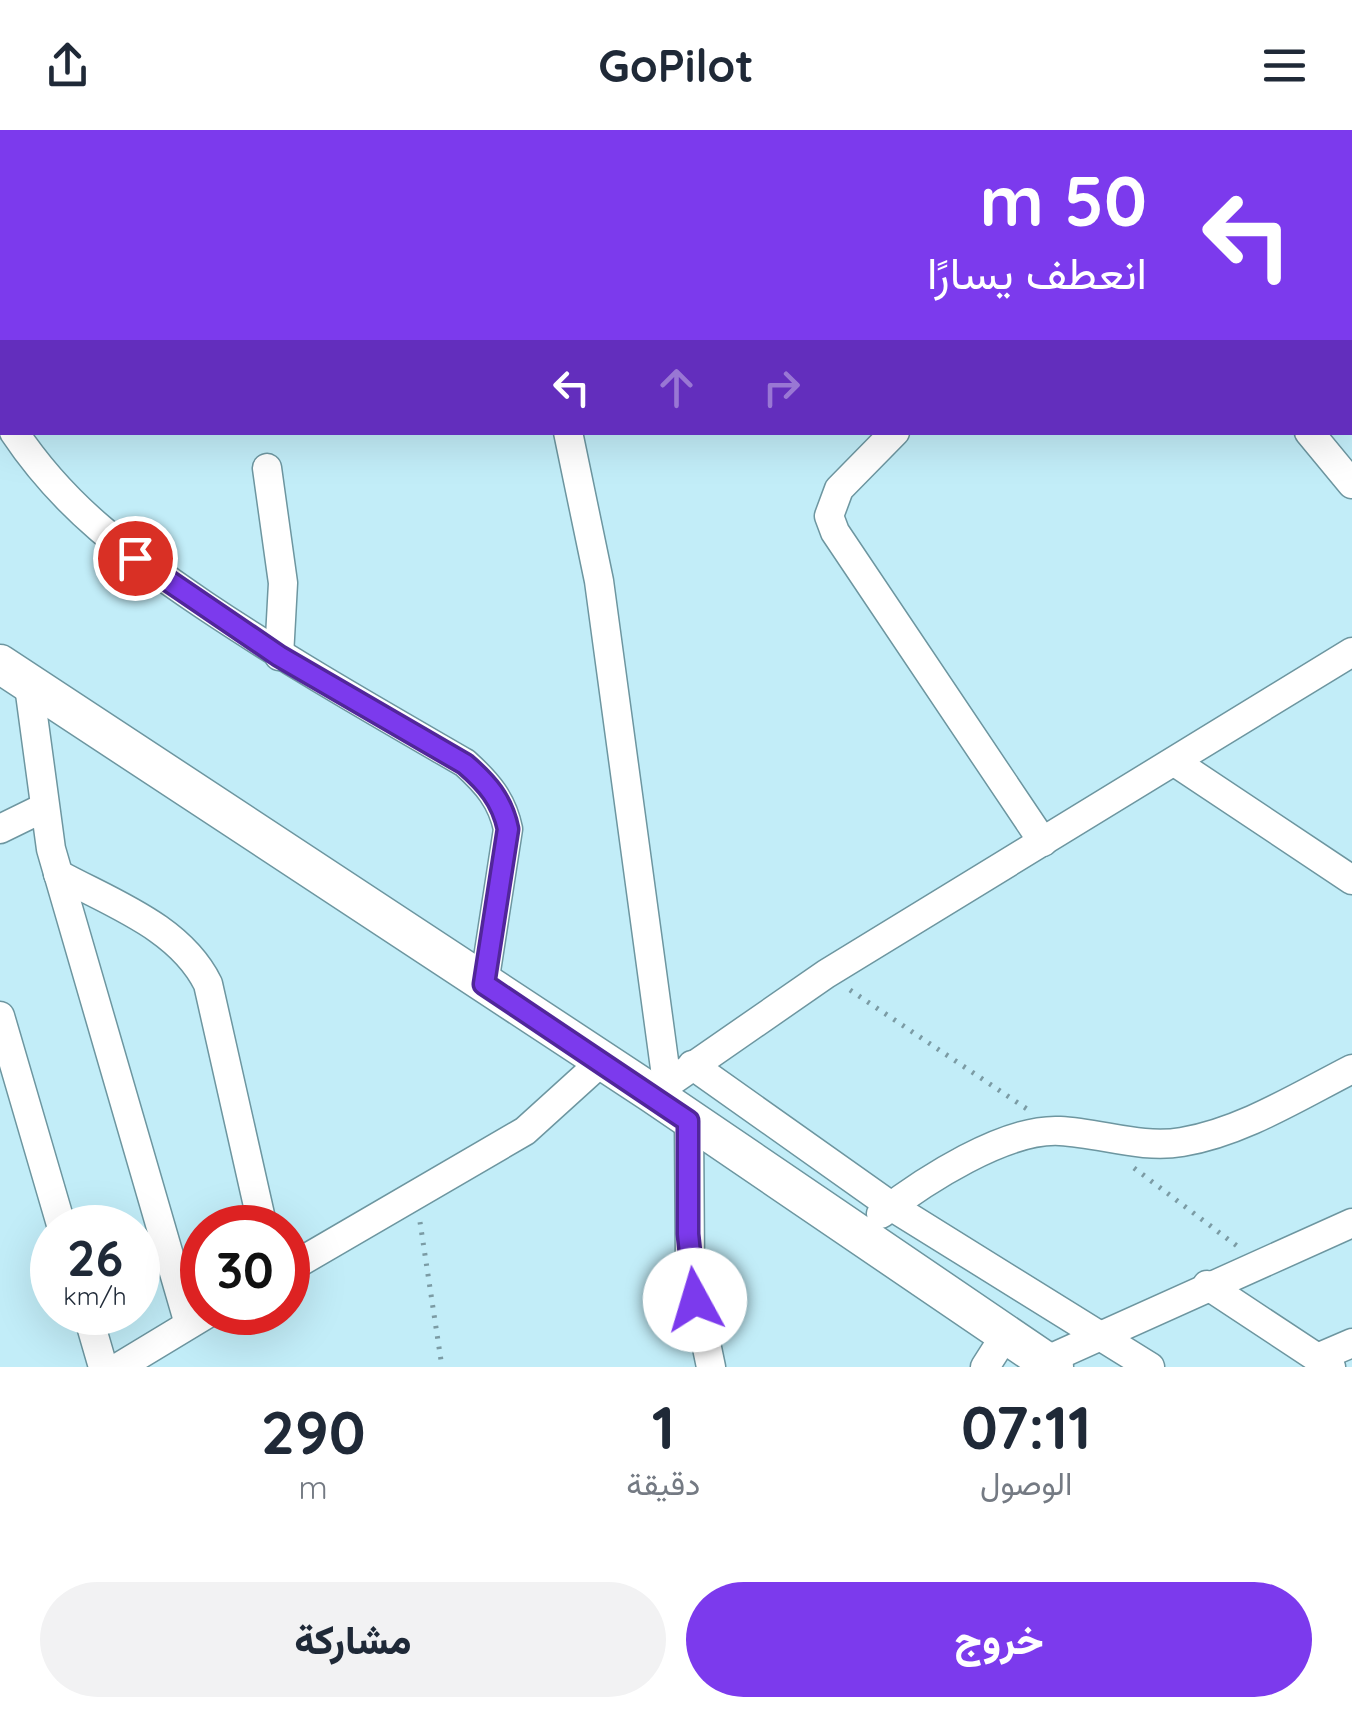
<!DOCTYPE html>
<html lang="ar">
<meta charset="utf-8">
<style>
:root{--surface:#fff;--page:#f2f2f3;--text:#1f2937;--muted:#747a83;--accent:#7c3aed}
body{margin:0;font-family:Quicksand,Vazirmatn,sans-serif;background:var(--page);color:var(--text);direction:rtl;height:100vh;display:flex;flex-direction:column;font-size:38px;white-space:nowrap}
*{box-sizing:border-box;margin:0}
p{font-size:32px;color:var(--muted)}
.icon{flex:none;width:55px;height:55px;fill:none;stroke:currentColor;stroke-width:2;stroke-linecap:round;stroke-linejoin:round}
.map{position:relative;height:1237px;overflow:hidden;direction:ltr}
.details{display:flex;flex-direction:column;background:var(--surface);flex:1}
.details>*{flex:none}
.banner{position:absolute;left:0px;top:0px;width:1352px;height:305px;box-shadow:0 10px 40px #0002;direction:rtl;background:#7c3aed;color:#fff;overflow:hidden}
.speed{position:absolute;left:30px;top:1075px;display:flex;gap:20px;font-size:50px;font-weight:700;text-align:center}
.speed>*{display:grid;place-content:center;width:130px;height:130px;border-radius:50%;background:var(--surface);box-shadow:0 10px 40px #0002;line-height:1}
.speed small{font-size:25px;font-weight:400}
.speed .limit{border:15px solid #d22;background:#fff;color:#111}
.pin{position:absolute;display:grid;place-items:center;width:85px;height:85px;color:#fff;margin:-42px;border:5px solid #fff;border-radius:50%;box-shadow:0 2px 10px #0007}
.me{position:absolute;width:110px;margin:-55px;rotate:354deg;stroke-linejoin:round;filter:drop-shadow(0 0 8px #0008)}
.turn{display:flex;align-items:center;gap:35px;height:210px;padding:0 40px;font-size:45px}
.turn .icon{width:130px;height:130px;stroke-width:2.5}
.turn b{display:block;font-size:70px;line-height:85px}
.lanes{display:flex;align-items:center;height:95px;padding:0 40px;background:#0003;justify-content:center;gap:50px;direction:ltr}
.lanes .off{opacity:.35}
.eta{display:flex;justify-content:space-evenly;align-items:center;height:170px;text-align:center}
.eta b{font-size:60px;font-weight:800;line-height:70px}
.primary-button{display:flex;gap:20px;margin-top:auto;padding:20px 40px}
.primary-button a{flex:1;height:115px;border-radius:60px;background:var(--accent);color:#fff;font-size:40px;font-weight:800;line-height:115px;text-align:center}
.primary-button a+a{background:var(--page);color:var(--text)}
header{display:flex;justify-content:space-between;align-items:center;height:130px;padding:0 40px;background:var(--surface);font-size:45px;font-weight:800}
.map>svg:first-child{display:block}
</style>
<header><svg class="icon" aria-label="menu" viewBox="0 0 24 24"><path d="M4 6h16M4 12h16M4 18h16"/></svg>GoPilot<svg class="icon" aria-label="share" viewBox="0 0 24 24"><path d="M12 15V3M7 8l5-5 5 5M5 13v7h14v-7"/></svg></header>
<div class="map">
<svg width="1352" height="1237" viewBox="0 0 1352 1237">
<rect width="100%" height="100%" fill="#c2edf8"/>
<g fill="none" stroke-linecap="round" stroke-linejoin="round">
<g stroke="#6d96a0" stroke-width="31">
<g id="street">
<polyline points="128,0 128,2"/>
<polyline points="152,0 153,2"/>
<polyline points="541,0 542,2"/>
<polyline points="1071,0 1073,2"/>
<polyline points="211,2 217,0"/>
<polyline points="0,125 2,134"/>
<polyline points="0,281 2,285"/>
<path d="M14,302C66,380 129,424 204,475C289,532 377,582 465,633C487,653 502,670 508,699L484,854"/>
<polyline points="568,302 599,451 667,953"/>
<polyline points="895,302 839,359 829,386 835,402 1043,712"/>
<polyline points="1309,302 1352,354"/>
<polyline points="267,338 283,453 279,526"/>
<polyline points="29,556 51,719 189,1194"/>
<polyline points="1175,632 1352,750"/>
<polyline points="0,699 43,678"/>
<path d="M58,744C111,773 180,797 208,854L263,1098"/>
<polyline points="0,886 62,1098"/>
<polyline points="692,935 891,1076 1150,1237"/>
<polyline points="653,964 826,844 1352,522"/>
<polyline points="689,991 690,1136 711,1237"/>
<path d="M881,1084C924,1051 1005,998 1060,1001C1101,1003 1141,1019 1182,1012C1242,1002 1299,966 1352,939"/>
<polyline points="288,1139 525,1001 600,933"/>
<polyline points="1207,1155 1331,1237"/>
<polyline points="87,1182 103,1237"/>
<polyline points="1317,1228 1352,1213"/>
<polyline points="1045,1231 1352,1093"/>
<polyline points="119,1237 210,1182"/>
<polyline points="985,1237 1006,1204"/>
</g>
</g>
<g stroke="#6d96a0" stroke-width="41">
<polyline id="secondary" points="0,534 653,964 1054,1237"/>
</g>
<g stroke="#7b9ba4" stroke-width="5" stroke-dasharray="2.5 8" stroke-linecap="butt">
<polyline points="850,860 1027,979"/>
<polyline points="1134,1038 1237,1116"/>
<polyline points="420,1092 442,1237"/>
</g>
<use href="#street" stroke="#fff" stroke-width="28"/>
<use href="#secondary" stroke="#fff" stroke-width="38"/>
</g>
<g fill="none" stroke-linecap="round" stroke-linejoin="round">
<g stroke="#51269a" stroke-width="25">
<path id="route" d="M135,428L279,526L465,634C487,653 502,670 508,699L484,854L688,991V1104L695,1170"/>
</g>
<use href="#route" stroke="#7c3aed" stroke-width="18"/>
</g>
</svg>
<div class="speed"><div>26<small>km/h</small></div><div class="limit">30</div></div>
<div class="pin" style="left:135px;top:428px;background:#d93025"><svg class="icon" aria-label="arrive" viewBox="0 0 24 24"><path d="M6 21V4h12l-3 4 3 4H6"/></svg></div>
<svg class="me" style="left:695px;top:1170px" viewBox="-20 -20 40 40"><circle r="19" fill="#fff"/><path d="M0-13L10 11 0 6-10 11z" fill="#7c3aed"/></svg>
<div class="banner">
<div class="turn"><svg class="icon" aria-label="left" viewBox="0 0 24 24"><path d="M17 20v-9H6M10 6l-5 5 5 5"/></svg><div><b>50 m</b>انعطف يسارًا</div></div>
<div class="lanes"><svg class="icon" aria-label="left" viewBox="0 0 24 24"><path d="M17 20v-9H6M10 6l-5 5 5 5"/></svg><svg class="icon off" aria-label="ahead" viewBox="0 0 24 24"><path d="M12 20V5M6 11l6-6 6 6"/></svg><svg class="icon off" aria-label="right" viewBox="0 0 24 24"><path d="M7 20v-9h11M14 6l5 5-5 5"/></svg></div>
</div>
</div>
<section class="details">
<div class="eta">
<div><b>07:11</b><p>الوصول</p></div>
<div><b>1</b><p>دقيقة</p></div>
<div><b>290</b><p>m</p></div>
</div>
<div class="primary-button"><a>خروج</a><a>مشاركة</a></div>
</section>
